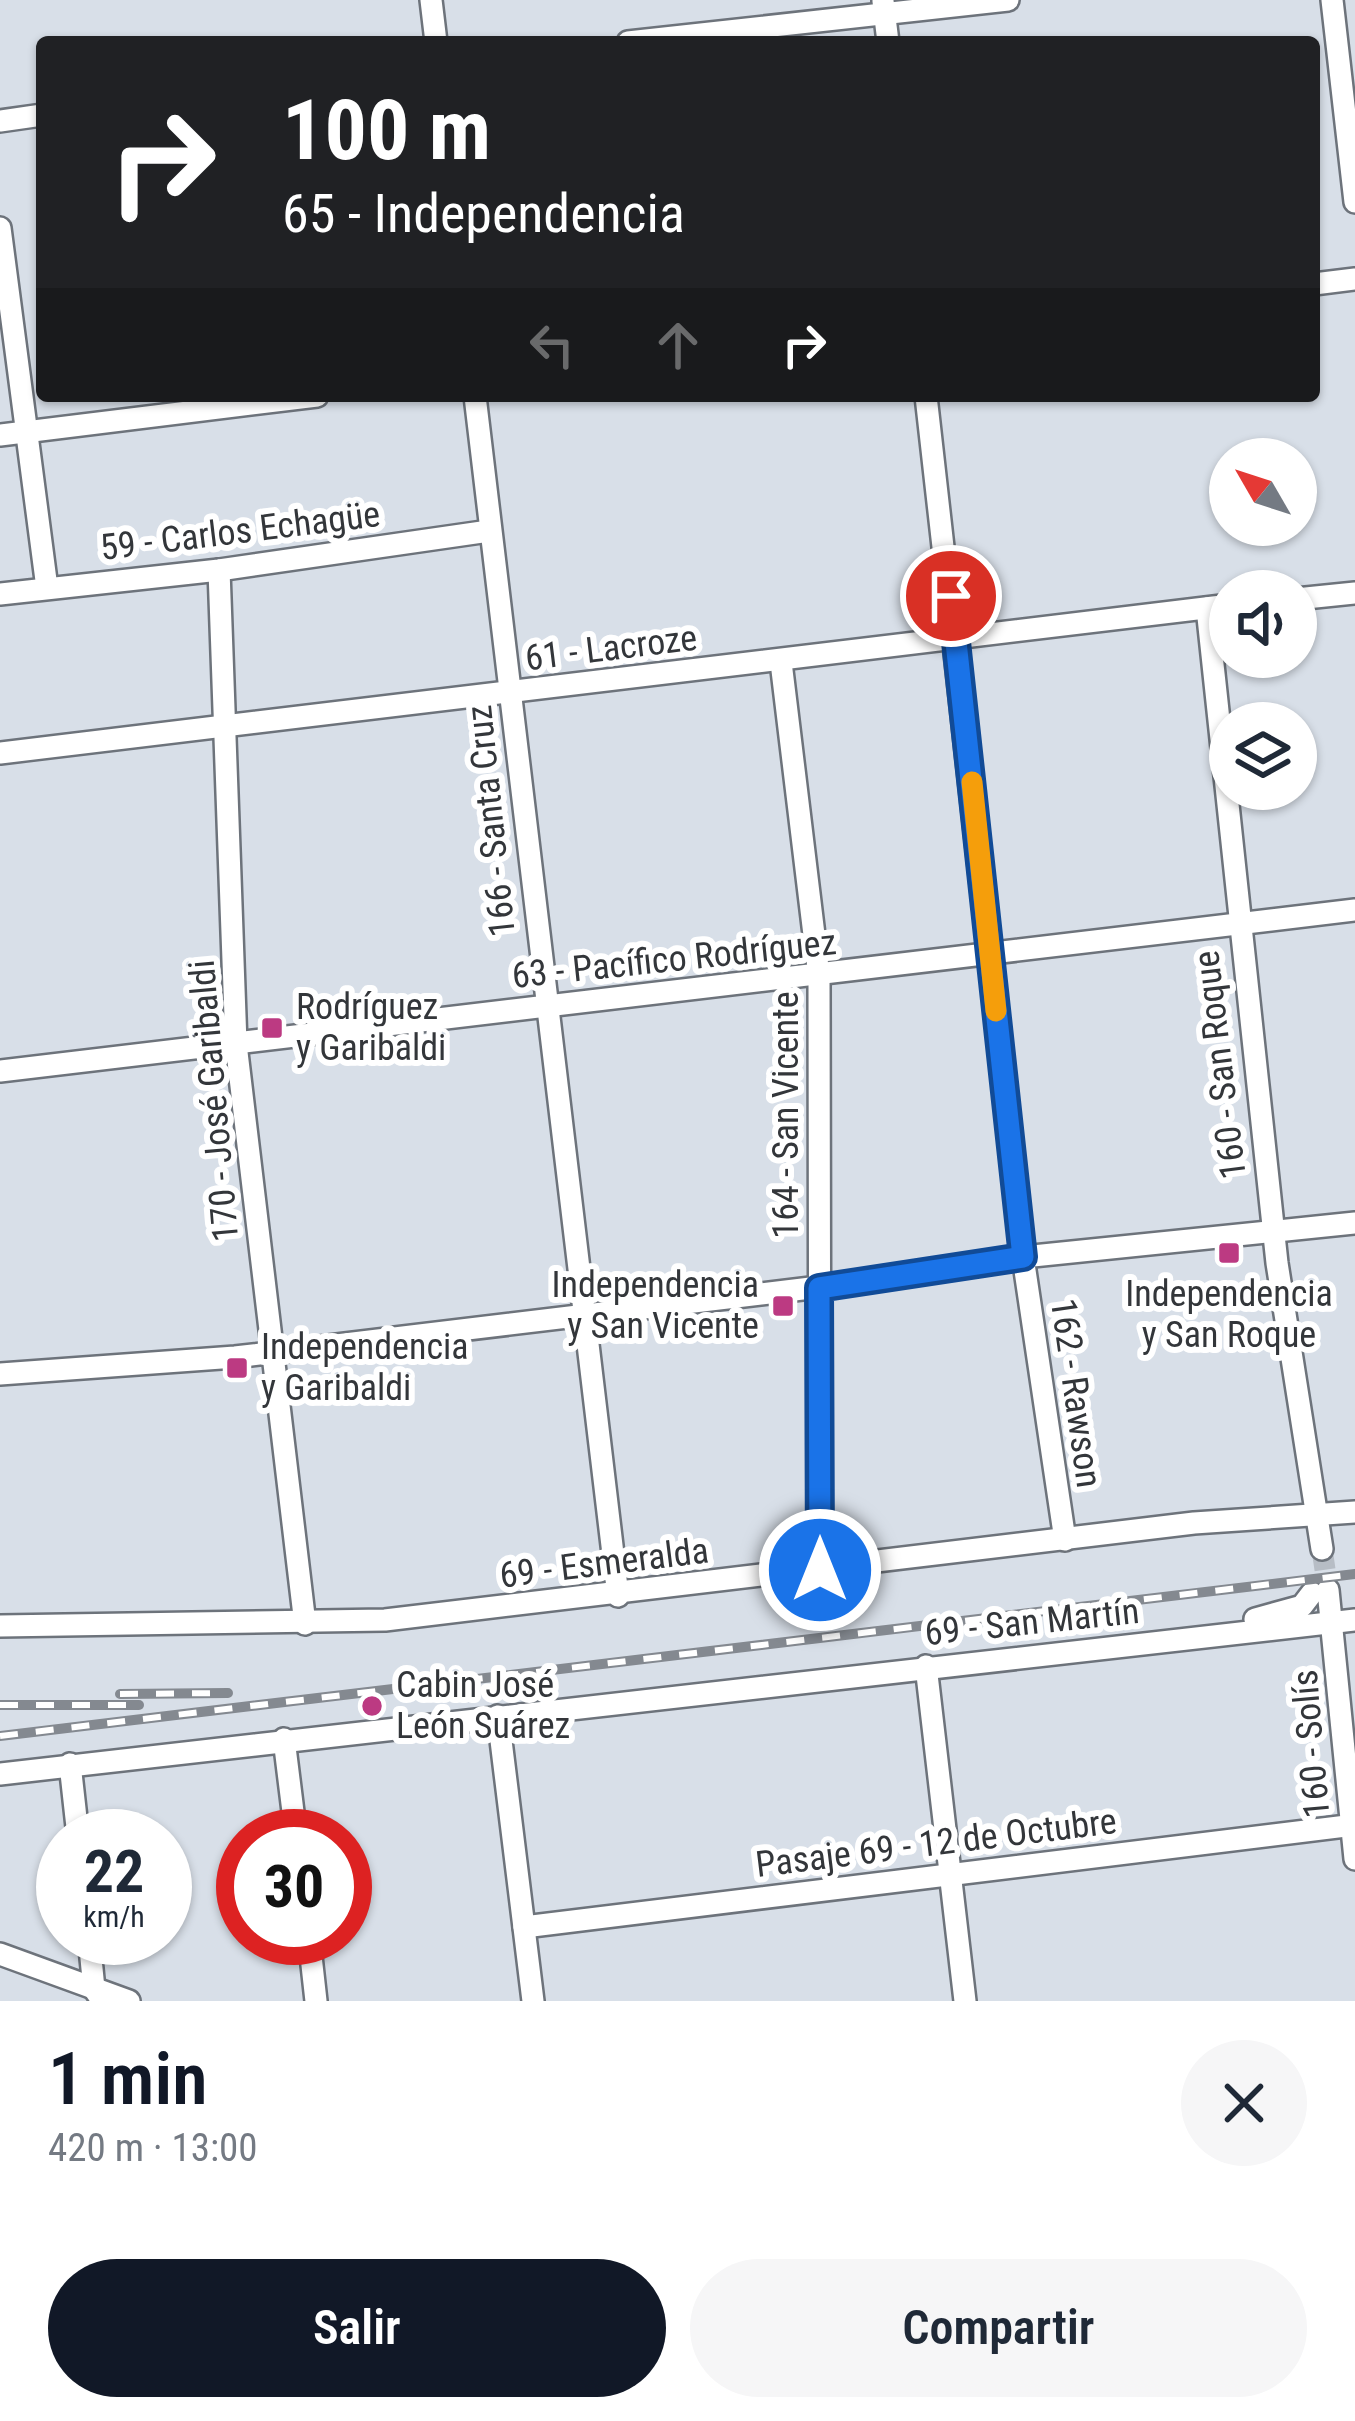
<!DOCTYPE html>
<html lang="es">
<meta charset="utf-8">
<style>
:root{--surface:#fff;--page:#f6f6f7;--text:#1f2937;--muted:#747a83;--accent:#111827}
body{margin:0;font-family:"Roboto Condensed",sans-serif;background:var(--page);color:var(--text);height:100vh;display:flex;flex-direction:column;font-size:45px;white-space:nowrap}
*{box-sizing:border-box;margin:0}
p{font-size:39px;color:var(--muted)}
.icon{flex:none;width:66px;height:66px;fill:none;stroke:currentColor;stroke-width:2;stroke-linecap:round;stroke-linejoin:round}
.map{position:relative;height:2001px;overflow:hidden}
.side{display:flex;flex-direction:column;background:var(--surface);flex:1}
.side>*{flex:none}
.banner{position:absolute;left:36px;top:36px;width:1284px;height:366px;border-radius:12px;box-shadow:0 3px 9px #0004;background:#202124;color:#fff;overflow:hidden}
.needle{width:78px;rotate:309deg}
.controls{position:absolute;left:1209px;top:438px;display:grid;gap:24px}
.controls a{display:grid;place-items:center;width:108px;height:108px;border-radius:50%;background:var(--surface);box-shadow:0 3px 9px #0004;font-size:60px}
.speed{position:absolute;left:36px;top:1809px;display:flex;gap:24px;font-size:60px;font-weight:700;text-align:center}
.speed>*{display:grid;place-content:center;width:156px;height:156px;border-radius:50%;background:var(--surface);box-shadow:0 3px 9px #0004;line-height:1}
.speed small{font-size:30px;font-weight:400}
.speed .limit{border:18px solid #d22;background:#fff;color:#111}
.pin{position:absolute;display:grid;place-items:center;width:102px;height:102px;color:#fff;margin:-51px;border:6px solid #fff;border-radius:50%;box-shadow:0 3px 12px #0007}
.me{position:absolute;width:132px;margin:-66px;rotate:0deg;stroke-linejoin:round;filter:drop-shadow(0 0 9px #0008)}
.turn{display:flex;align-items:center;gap:42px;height:252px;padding:0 48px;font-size:54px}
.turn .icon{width:156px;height:156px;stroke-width:2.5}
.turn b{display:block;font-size:84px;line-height:102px}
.lanes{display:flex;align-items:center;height:114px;padding:0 48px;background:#0003;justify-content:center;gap:60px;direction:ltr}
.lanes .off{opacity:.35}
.round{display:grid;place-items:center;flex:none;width:126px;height:126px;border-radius:63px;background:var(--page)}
.overview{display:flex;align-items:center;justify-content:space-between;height:204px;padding:0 48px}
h1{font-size:72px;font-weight:600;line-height:90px;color:var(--accent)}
.cta{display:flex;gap:24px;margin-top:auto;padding:24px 48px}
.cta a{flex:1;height:138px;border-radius:72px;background:var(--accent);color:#fff;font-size:48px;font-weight:600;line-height:138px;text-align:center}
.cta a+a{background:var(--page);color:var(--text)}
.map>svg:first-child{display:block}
</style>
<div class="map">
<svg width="1355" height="2001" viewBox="0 0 1355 2001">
<rect width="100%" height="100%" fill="#d8dfe8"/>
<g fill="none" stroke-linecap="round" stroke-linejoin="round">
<polyline stroke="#b7bdc5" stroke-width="21" stroke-dasharray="21 10" stroke-linecap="butt" points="1322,1549 1328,1590"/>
<g stroke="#6d737b" stroke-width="26">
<g id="street">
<polyline points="431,0 436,42"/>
<polyline points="1332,0 1355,202"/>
<polyline points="883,1 888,42"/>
<polyline points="628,42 1008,0"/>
<polyline points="0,121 42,115"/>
<polyline points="0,228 47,588"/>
<polyline points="1314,284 1355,279"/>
<polyline points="475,396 618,1596"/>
<polyline points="926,396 1023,1257 1065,1540"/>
<polyline points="0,435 317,396"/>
<polyline points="219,570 236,1044 305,1624"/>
<polyline points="0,594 219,570 489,531"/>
<polyline points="1296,599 1355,593"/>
<polyline points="1207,608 1277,1263 1322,1549"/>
<polyline points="781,662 819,976 820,1570"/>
<polyline points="0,753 1230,605"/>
<polyline points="0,1071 1355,910"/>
<polyline points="0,1374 235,1357 819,1287 1023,1257 1355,1223"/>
<polyline points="1328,1590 1355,1859"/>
<polyline points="1255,1619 1302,1606 1312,1593"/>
<polyline points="0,1626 385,1620 1194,1523 1355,1512"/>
<polyline points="926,1666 965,2001"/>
<polyline points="498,1716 533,2001"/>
<polyline points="284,1739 296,1836"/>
<polyline points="70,1764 78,1836"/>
<polyline points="0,1774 1355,1620"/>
<polyline points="524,1927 1355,1825"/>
<polyline points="89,1938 94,1989 99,1996"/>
<polyline points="309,1938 316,2001"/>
<polyline points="0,1954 129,2001"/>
</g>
</g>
<use href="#street" stroke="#fff" stroke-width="21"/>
<g stroke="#848990" stroke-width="10">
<g id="rail">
<polyline points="120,1694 228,1693"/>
<polyline points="0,1705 139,1705"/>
<polyline points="0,1736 1355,1574"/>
</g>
</g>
<use href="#rail" stroke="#fff" stroke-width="6" stroke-dasharray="18" stroke-linecap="butt"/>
</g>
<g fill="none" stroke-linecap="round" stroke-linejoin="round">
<g stroke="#114b97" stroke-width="30">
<polyline id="route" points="820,1570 819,1288 1023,1257 951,596"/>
</g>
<use href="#route" stroke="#1a73e8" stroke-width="21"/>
<polyline stroke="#f59e0b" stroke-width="21" points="972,782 996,1011"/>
</g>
<g fill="#bc3a82" stroke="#fff" stroke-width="4.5">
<rect x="260" y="1016" width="24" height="24" rx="6"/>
<rect x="1217" y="1241" width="24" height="24" rx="6"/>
<rect x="771" y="1294" width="24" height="24" rx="6"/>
<rect x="225" y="1356" width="24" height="24" rx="6"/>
<circle cx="372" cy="1706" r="12"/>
</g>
<g text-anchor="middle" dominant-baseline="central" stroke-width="12" stroke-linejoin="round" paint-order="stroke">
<g font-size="36" fill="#33363a" stroke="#fff">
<text transform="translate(240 531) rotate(-7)">59 - Carlos Echagüe</text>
<text transform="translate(611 648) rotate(-7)">61 - Lacroze</text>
<text transform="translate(491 821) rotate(-96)">166 - Santa Cruz</text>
<text transform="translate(674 959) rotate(-6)">63 - Pacífico Rodríguez</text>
<text transform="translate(1220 1065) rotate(-97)">160 - San Roque</text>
<text transform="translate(214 1101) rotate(-95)">170 - José Garibaldi</text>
<text transform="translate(786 1115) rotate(-90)">164 - San Vicente</text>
<text transform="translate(1076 1393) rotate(82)">162 - Rawson</text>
<text transform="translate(604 1563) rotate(-7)">69 - Esmeralda</text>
<text transform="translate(1032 1622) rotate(-6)">69 - San Martín</text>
<text transform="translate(1311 1744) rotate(-95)">160 - Solís</text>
<text transform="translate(936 1843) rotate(-7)">Pasaje 69 - 12 de Octubre</text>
</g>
<g font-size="36" fill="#33363a" stroke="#fff" text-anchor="start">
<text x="296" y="1007">Rodríguez<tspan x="296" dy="41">y Garibaldi</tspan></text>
<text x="759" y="1285" text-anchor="end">Independencia<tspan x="759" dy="41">y San Vicente</tspan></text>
<text x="1229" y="1294" text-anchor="middle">Independencia<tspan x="1229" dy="41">y San Roque</tspan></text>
<text x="261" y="1347">Independencia<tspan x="261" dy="41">y Garibaldi</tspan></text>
<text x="396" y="1685">Cabin José<tspan x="396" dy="41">León Suárez</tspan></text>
</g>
</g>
</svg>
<div class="controls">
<a><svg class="needle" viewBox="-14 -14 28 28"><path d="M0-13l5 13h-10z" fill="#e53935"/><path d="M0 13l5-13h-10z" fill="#747a83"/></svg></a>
<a><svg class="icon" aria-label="sound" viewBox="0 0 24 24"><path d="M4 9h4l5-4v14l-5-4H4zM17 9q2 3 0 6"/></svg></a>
<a><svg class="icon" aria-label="layers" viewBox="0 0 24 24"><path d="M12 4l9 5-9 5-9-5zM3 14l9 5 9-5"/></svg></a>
</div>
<div class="speed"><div>22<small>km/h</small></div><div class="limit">30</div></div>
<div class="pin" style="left:951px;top:596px;background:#d93025"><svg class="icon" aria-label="arrive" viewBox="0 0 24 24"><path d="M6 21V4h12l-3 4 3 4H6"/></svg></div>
<svg class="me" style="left:820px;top:1570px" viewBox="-20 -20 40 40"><circle r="17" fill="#1a73e8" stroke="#fff" stroke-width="3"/><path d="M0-11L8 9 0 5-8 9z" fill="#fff"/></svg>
<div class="banner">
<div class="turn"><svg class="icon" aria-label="right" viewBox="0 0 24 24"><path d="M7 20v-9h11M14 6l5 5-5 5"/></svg><div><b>100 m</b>65 - Independencia</div></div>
<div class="lanes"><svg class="icon off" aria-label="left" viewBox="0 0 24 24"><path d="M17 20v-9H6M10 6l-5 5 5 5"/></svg><svg class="icon off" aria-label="ahead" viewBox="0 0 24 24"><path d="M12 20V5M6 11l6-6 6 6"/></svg><svg class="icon" aria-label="right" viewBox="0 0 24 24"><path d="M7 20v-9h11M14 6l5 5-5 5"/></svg></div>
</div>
</div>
<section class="side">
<div class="overview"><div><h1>1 min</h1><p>420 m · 13:00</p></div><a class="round"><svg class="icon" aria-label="close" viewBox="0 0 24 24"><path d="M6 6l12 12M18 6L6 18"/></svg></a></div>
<div class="cta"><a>Salir</a><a>Compartir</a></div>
</section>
